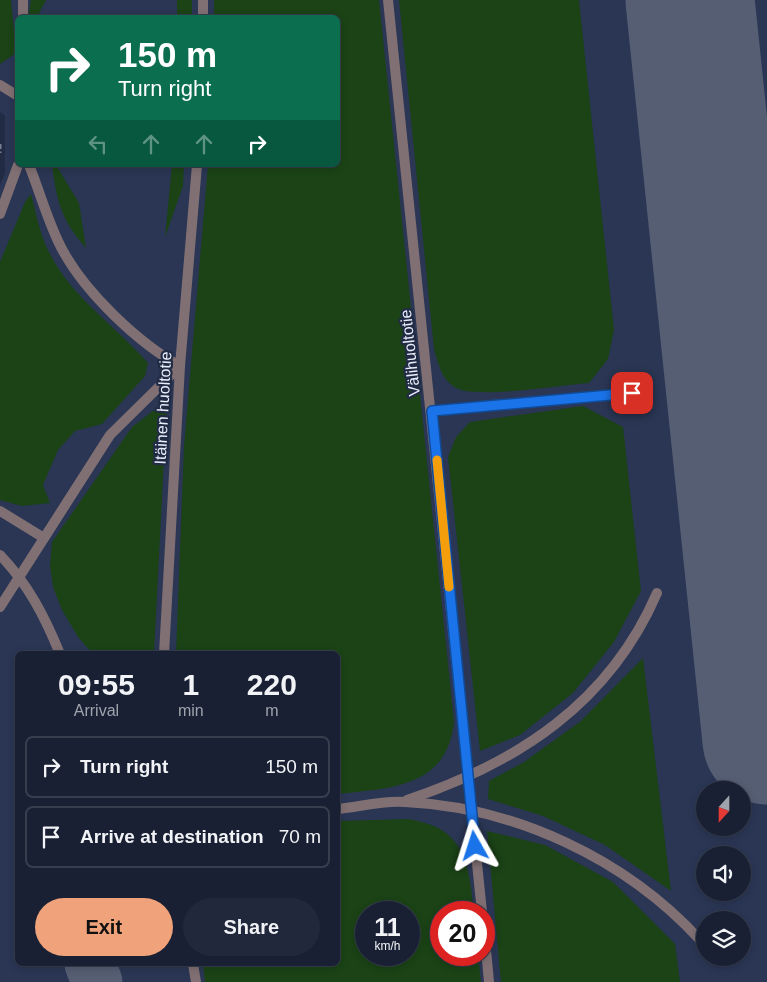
<!DOCTYPE html>
<meta charset="utf-8">
<style>
:root{--surface:#192033;--page:#22283b;--text:#f1f3f6;--muted:#9fa3ac;--line:#373e4e;--accent:#f0a27a}
body{margin:0;font-family:Arial,sans-serif;background:var(--page);color:var(--text);height:100vh;display:flex;flex-direction:column;font-size:19px;white-space:nowrap}
*{box-sizing:border-box;margin:0}
p{font-size:16px;color:var(--muted)}
.icon{flex:none;width:28px;height:28px;fill:none;stroke:currentColor;stroke-width:2;stroke-linecap:round;stroke-linejoin:round}
.map{position:relative;flex:1;overflow:hidden}
.details{position:absolute;left:15px;top:651px;width:325px;height:315px;display:flex;flex-direction:column;background:var(--surface);border-radius:8px;box-shadow:0 2px 8px #0003,0 0 0 1px var(--line)}
.details>*{flex:none}
.hud{position:absolute;left:15px;top:15px;width:325px;height:152px;border-radius:8px;box-shadow:0 2px 8px #0003,0 0 0 1px var(--line);background:#0b6e4f;color:#fff;overflow:hidden}
.needle{width:32px;rotate:201deg}
.fabs{position:absolute;left:696px;top:781px;display:grid;gap:10px}
.fabs a{display:grid;place-items:center;width:55px;height:55px;border-radius:50%;background:var(--surface);box-shadow:0 2px 8px #0003,0 0 0 1px var(--line);font-size:25px}
.speed{position:absolute;left:355px;top:901px;display:flex;gap:10px;font-size:25px;font-weight:700;text-align:center}
.speed>*{display:grid;place-content:center;width:65px;height:65px;border-radius:50%;background:var(--surface);box-shadow:0 2px 8px #0003,0 0 0 1px var(--line);line-height:1}
.speed small{font-size:12px;font-weight:400}
.speed .limit{border:8px solid #d22;background:#fff;color:#111}
.pin{position:absolute;display:grid;place-items:center;width:42px;height:42px;color:#fff;margin:-21px;border-radius:10px;box-shadow:0 2px 8px #0006}
.me{position:absolute;width:55px;margin:-28px;rotate:354deg;stroke-linejoin:round;filter:drop-shadow(0 0 4px #0008)}
.turn{display:flex;align-items:center;gap:18px;height:105px;padding:0 20px;font-size:22px}
.turn .icon{width:65px;height:65px;stroke-width:2.5}
.turn b{display:block;font-size:35px;line-height:42px}
.lanes{display:flex;align-items:center;height:48px;padding:0 20px;background:#0003;justify-content:center;gap:25px;direction:ltr}
.lanes .off{opacity:.35}
.eta{display:flex;justify-content:space-evenly;align-items:center;height:85px;text-align:center}
.eta b{font-size:30px;font-weight:600;line-height:35px}
.action{display:flex;gap:10px;margin-top:auto;padding:10px 20px}
.action a{flex:1;height:58px;border-radius:30px;background:var(--accent);color:#111;font-size:20px;font-weight:600;line-height:58px;text-align:center}
.action a+a{background:var(--page);color:var(--text)}
ul{padding:0;list-style:none}
li{display:flex;align-items:center;gap:15px;height:62px;margin:0 10px 8px;padding:0 10px;border:2px solid var(--line);border-radius:8px}
li div{flex:1}
li b{display:block;font-size:19px}
li em{font-style:normal}
.map>svg:first-child{display:block}
</style>
<div class="map">
<svg width="767" height="982" viewBox="0 0 767 982">
<rect width="100%" height="100%" fill="#212b44"/>
<path fill="#2a3654" fill-rule="evenodd" d="M0,0H767V982H0V185L5,173V116L0,112ZM18,18H338V165H18ZM18,654H338V964H18ZM705,790H742V828H705ZM705,855H742V892H705ZM366,912H409V955H366ZM441,912H484V955H441ZM705,920H742V958H705Z"/>
<g fill="#1b4316" fill-rule="evenodd">
<polygon points="0,0 11,0 16,53 0,64"/>
<polygon points="31,0 46,0 39,13 40,17 28,18"/>
<rect x="177" y="0" width="15" height="17"/>
<path d="M214,0H379L454,722C447,788 390,788 338,794V654H176L184,446L208,165H338V18L214,17Z"/>
<path d="M399,0H579L614,330L608,359L589,383C562,385 477,399 456,388C441,379 438,363 434,349Z"/>
<path d="M52,165H56L79,203L86,248C61,220 57,202 52,165Z"/>
<polygon points="172,165 184,165 183,186 165,237"/>
<path d="M31,194C36,213 40,235 49,252C71,297 116,326 148,363L145,376L102,424L75,431L58,450L43,485L50,503L22,506L0,500V262L25,202Z"/>
<polygon points="167,400 154,654 93,654 78,637 62,610 53,587 50,566 52,542 132,427"/>
<polygon points="583,406 623,427 641,591 614,642 573,693 520,735 480,751 448,457 456,437 470,422"/>
<polygon points="643,658 671,891 605,845 543,816 488,799 489,781 524,762 581,721"/>
<path d="M409,819C418,821 427,823 436,827C469,842 470,881 474,912H441V955H478L481,982H205L203,964H338V821ZM366,912H409V955H366Z"/>
<polygon points="487,831 545,845 613,882 675,944 680,982 501,982"/>
</g>
<g fill="none" stroke-linecap="round" stroke-linejoin="round">
<g stroke="#565e74" stroke-width="51">
<path d="M691,16C705,80 719,141 767,190"/>
<path d="M752,610C753,566 748,517 767,475"/>
<polyline points="90,964 97,982"/>
</g>
<polyline stroke="#565e74" stroke-width="129" points="690,0 767,740"/>
<polyline stroke="#788094" stroke-width="3" stroke-dasharray="5 2.5" stroke-linecap="butt" points="0,144 0,153"/>
<g stroke="#817073" stroke-width="10">
<polyline points="23,0 23,18"/>
<polyline points="203,0 203,18"/>
<polyline points="388,0 482,912"/>
<polyline points="0,85 18,96"/>
<polyline points="0,214 18,165"/>
<polyline points="432,411 632,393"/>
<polyline points="0,511 44,538"/>
<path d="M0,555C28,584 45,617 60,654"/>
<path d="M0,607L110,435L180,366C138,343 86,293 63,251C49,226 40,192 29,165"/>
<polyline points="164,654 180,366 197,165"/>
<path d="M407,800C517,763 609,704 657,593"/>
<path d="M338,809C359,807 384,800 405,802C515,807 626,859 700,940"/>
<polyline points="484,928 489,982"/>
<polyline points="193,964 196,982"/>
</g>
</g>
<g fill="none" stroke-linecap="round" stroke-linejoin="round">
<g stroke="#114b97" stroke-width="12">
<polyline id="route" points="475,846 432,411 632,393"/>
</g>
<use href="#route" stroke="#1a73e8" stroke-width="9"/>
<polyline stroke="#f59e0b" stroke-width="9" points="437,460 449,587"/>
</g>
<g text-anchor="middle" dominant-baseline="central" stroke-width="4.5" stroke-linejoin="round" paint-order="stroke">
<g font-size="16" fill="#e9eefc" stroke="#212b44">
<text transform="translate(410 353) rotate(-96)">Välihuoltotie</text>
<text transform="translate(163 408) rotate(-87)">Itäinen huoltotie</text>
</g>
</g>
</svg>
<div class="fabs">
<a><svg class="needle" viewBox="-14 -14 28 28"><path d="M0-13l5 13h-10z" fill="#e53935"/><path d="M0 13l5-13h-10z" fill="#9fa3ac"/></svg></a>
<a><svg class="icon" aria-label="sound" viewBox="0 0 24 24"><path d="M4 9h4l5-4v14l-5-4H4zM17 9q2 3 0 6"/></svg></a>
<a><svg class="icon" aria-label="layers" viewBox="0 0 24 24"><path d="M12 4l9 5-9 5-9-5zM3 14l9 5 9-5"/></svg></a>
</div>
<div class="speed"><div>11<small>km/h</small></div><div class="limit">20</div></div>
<div class="pin" style="left:632px;top:393px;background:#d93025"><svg class="icon" aria-label="arrive" viewBox="0 0 24 24"><path d="M6 21V4h12l-3 4 3 4H6"/></svg></div>
<svg class="me" style="left:475px;top:846px" viewBox="-20 -20 40 40"><path d="M0-17L14 15 0 8-14 15z" fill="#1a73e8" stroke="#fff" stroke-width="4"/></svg>
<div class="hud">
<div class="turn"><svg class="icon" aria-label="right" viewBox="0 0 24 24"><path d="M7 20v-9h11M14 6l5 5-5 5"/></svg><div><b>150 m</b>Turn right</div></div>
<div class="lanes"><svg class="icon off" aria-label="left" viewBox="0 0 24 24"><path d="M17 20v-9H6M10 6l-5 5 5 5"/></svg><svg class="icon off" aria-label="ahead" viewBox="0 0 24 24"><path d="M12 20V5M6 11l6-6 6 6"/></svg><svg class="icon off" aria-label="ahead" viewBox="0 0 24 24"><path d="M12 20V5M6 11l6-6 6 6"/></svg><svg class="icon" aria-label="right" viewBox="0 0 24 24"><path d="M7 20v-9h11M14 6l5 5-5 5"/></svg></div>
</div>
<section class="details">
<div class="eta">
<div><b>09:55</b><p>Arrival</p></div>
<div><b>1</b><p>min</p></div>
<div><b>220</b><p>m</p></div>
</div>
<ul>
<li><svg class="icon" aria-label="right" viewBox="0 0 24 24"><path d="M7 20v-9h11M14 6l5 5-5 5"/></svg><div><b>Turn right</b></div><em>150 m</em></li>
<li><svg class="icon" aria-label="arrive" viewBox="0 0 24 24"><path d="M6 21V4h12l-3 4 3 4H6"/></svg><div><b>Arrive at destination</b></div><em>70 m</em></li>
</ul>
<div class="action"><a>Exit</a><a>Share</a></div>
</section>
</div>
